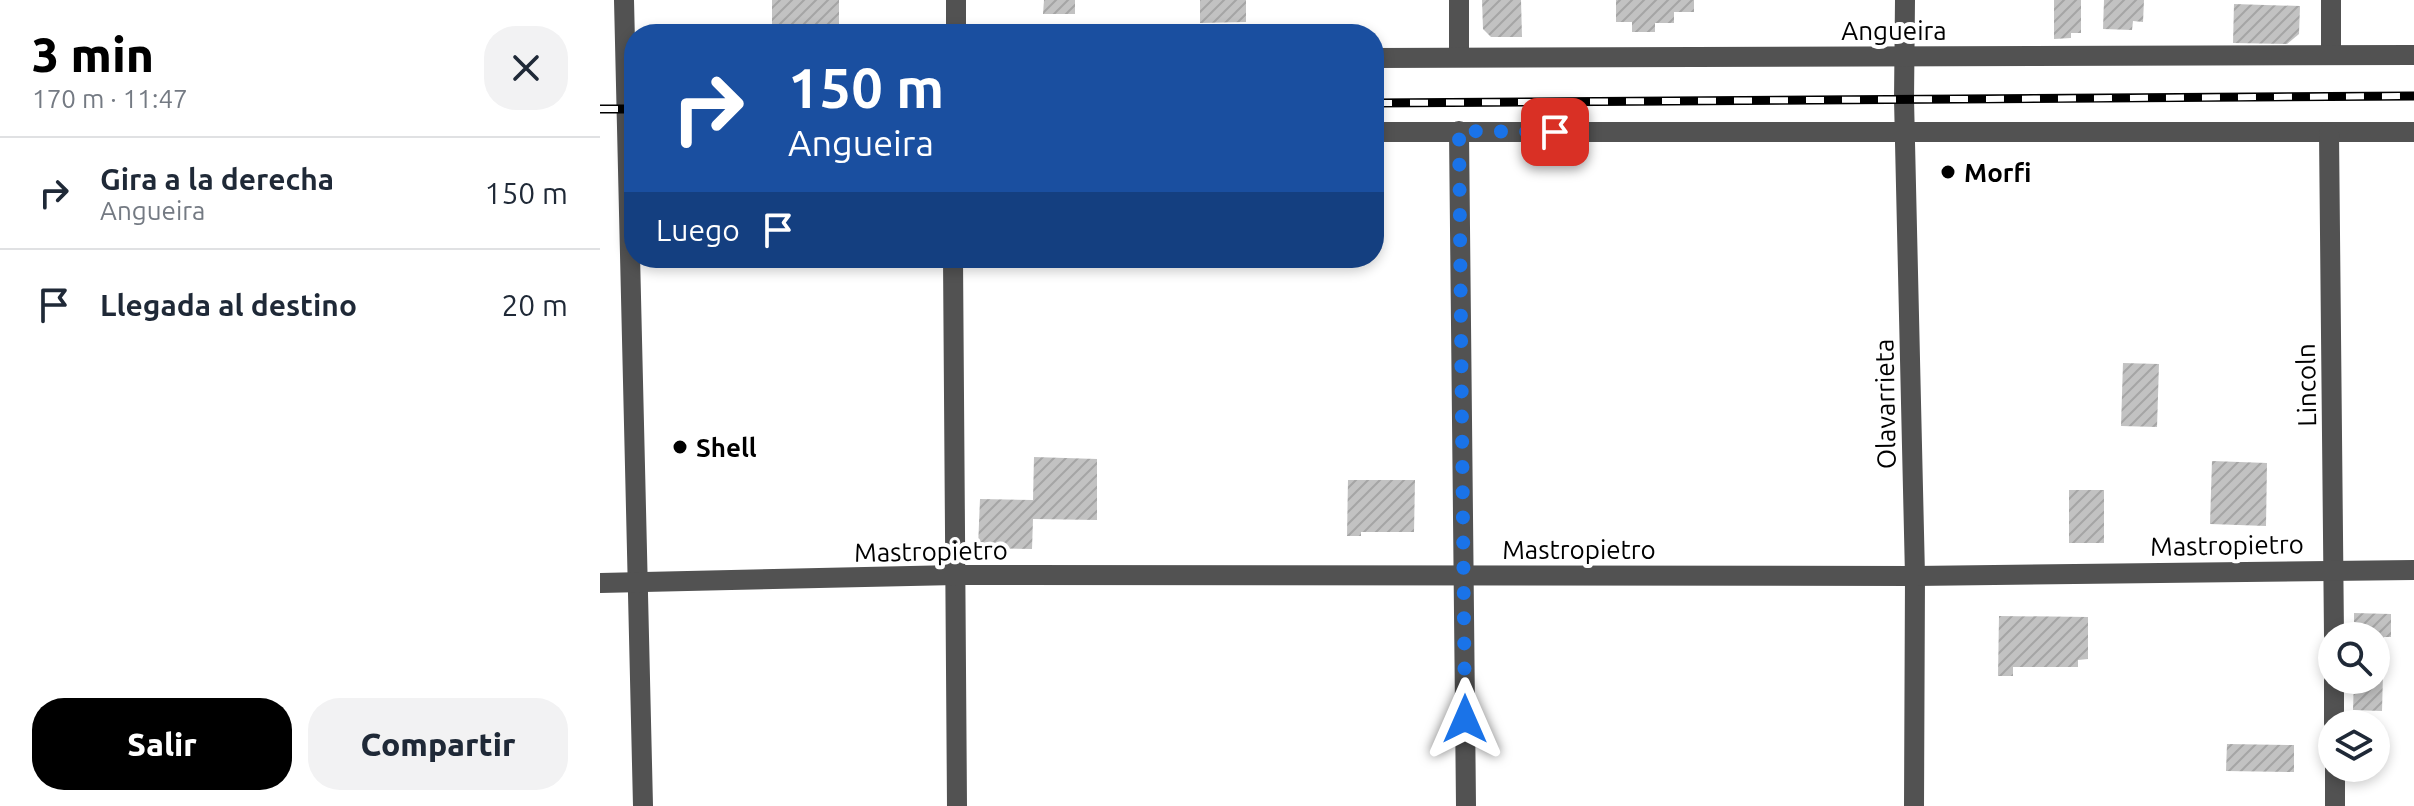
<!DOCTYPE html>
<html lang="es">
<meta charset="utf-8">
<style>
:root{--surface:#fff;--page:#f2f2f3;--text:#1f2937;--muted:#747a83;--line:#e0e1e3;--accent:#000}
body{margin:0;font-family:Ubuntu,sans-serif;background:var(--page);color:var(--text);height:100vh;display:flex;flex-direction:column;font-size:30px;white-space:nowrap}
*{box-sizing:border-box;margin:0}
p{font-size:26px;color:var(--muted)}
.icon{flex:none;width:44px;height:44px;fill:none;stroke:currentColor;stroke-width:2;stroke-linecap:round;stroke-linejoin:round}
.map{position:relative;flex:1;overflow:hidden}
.panel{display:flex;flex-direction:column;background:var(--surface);width:600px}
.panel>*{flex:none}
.guide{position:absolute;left:24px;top:24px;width:760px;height:244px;border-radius:32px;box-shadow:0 4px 12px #0003;background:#1a4fa0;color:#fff;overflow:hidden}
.buttons{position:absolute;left:1718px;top:622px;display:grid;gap:16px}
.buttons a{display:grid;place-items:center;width:72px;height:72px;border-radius:50%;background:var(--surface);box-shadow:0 4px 12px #0003;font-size:40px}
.pin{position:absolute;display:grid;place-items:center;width:68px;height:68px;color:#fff;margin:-34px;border-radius:16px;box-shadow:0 4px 12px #0006}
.me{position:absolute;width:88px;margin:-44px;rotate:0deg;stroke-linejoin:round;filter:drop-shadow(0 0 6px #0008)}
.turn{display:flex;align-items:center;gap:28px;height:168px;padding:0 32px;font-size:36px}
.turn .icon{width:104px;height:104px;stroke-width:2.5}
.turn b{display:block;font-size:56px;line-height:68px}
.then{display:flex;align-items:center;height:76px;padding:0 32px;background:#0003;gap:16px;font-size:30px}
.round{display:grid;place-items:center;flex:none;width:84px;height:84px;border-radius:32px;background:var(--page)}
.summary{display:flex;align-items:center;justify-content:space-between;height:136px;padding:0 32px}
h1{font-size:48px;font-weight:800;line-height:60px;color:var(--accent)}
.primary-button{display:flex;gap:16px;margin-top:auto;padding:16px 32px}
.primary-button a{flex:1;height:92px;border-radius:32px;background:var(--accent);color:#fff;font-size:32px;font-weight:800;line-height:92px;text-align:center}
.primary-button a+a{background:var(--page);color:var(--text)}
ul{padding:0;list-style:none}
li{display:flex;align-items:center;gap:24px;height:112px;padding:0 32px;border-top:2px solid var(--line)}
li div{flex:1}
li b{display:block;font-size:30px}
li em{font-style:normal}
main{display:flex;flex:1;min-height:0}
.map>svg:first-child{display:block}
</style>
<main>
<section class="panel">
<div class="summary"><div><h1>3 min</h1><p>170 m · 11:47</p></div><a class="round"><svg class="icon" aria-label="close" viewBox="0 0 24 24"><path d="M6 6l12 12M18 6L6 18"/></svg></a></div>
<ul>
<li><svg class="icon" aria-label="right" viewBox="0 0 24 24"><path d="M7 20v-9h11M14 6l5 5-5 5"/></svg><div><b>Gira a la derecha</b><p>Angueira</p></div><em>150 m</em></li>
<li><svg class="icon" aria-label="arrive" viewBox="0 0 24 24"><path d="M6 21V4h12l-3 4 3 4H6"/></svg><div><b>Llegada al destino</b></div><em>20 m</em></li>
</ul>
<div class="primary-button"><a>Salir</a><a>Compartir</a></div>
</section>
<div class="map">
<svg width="1814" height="806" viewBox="0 0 1814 806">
<defs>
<pattern id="building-hatch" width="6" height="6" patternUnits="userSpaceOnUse" patternTransform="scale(2)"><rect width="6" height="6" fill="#c2c2c2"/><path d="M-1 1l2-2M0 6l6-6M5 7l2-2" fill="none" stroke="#a5a5a5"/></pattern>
</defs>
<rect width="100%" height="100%" fill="#fff"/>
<g fill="url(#building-hatch)">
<rect x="172" y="0" width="67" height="34"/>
<polygon points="444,0 475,0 475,14 443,14"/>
<polygon points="600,0 646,0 646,22 600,23"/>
<polygon points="882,0 921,0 922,37 891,37 883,29"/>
<polygon points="1016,0 1094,0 1094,12 1074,12 1074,23 1055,23 1055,32 1032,32 1032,22 1016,22"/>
<polygon points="1454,0 1481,0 1481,33 1471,33 1471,38 1454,39"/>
<polygon points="1504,0 1544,0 1543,22 1533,21 1532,30 1503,29"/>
<polygon points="1634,4 1700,6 1699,34 1687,44 1633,43"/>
<polygon points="1523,363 1559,364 1557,427 1521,426"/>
<polygon points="434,457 497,459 497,520 433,519 432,549 378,548 380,499 433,500"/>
<polygon points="1612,461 1667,463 1666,526 1610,524"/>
<polygon points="748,480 815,480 814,532 761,532 761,536 747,536"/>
<rect x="1469" y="490" width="35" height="53"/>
<polygon points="1754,613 1791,614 1791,637 1784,637 1782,711 1753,710 1754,680 1776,680 1776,636 1754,636"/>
<polygon points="1399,616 1488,617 1488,659 1478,660 1478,667 1413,667 1413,676 1398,676"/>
<polygon points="1627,744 1694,745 1694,772 1626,771"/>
</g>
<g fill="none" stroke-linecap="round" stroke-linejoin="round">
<g stroke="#525252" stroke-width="20">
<polyline points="24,0 43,806"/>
<polyline points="356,0 356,34"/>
<polyline points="1305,0 1304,99 1315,576 1314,806"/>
<polyline points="1731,0 1731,55"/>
<polyline points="859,57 859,0"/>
<polyline points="774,58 1814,55"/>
<polyline points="859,131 866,806"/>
<polyline points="774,132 1814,132"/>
<polyline points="1729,133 1734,636"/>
<polyline points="353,258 357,806"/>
<polyline points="0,583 356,575 1315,576 1814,570"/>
<polyline points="1734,680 1734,724"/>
<polyline points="1735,768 1735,806"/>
</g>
<g stroke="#000" stroke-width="9">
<g id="rail">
<polyline points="774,103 1814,96"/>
<polyline points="0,109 34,109"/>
</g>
</g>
<use href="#rail" stroke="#fff" stroke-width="6" stroke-dasharray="18" stroke-linecap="butt"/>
</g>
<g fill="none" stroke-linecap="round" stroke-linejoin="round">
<polyline stroke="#1a73e8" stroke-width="14" stroke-dasharray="0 25.2" points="865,719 859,131 955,132"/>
</g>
<g fill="#000" stroke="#fff" stroke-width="3">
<circle cx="1348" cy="172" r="8"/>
<circle cx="80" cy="447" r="8"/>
</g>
<g text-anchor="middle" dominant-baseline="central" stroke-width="8" stroke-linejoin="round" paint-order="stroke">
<g font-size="26" fill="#000" stroke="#fff">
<text x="1294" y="30">Angueira</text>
<text transform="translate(1706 385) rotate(-91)">Lincoln</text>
<text transform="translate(1285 404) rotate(-91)">Olavarrieta</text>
<text transform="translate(1627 545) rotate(-1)">Mastropietro</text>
<text x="979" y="549">Mastropietro</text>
<text transform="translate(331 551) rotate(-1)">Mastropietro</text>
</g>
<g font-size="26" font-weight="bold" fill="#000" stroke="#fff" text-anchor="start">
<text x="1364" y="172">Morfi</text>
<text x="96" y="447">Shell</text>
</g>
</g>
</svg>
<div class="buttons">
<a><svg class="icon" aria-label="search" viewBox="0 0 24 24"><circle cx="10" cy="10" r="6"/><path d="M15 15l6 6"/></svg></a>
<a><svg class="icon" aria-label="layers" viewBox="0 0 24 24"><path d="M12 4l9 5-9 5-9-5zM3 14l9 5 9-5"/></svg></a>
</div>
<div class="pin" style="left:955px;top:132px;background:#d93025"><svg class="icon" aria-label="arrive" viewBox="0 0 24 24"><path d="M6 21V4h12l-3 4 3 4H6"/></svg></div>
<svg class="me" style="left:865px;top:719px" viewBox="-20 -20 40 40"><path d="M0-17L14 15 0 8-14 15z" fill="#1a73e8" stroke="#fff" stroke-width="4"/></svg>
<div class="guide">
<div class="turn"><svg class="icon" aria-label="right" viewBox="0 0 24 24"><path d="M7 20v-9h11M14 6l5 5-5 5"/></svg><div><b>150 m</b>Angueira</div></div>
<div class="then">Luego<svg class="icon" aria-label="arrive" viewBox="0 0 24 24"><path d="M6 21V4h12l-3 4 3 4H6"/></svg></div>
</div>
</div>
</main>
